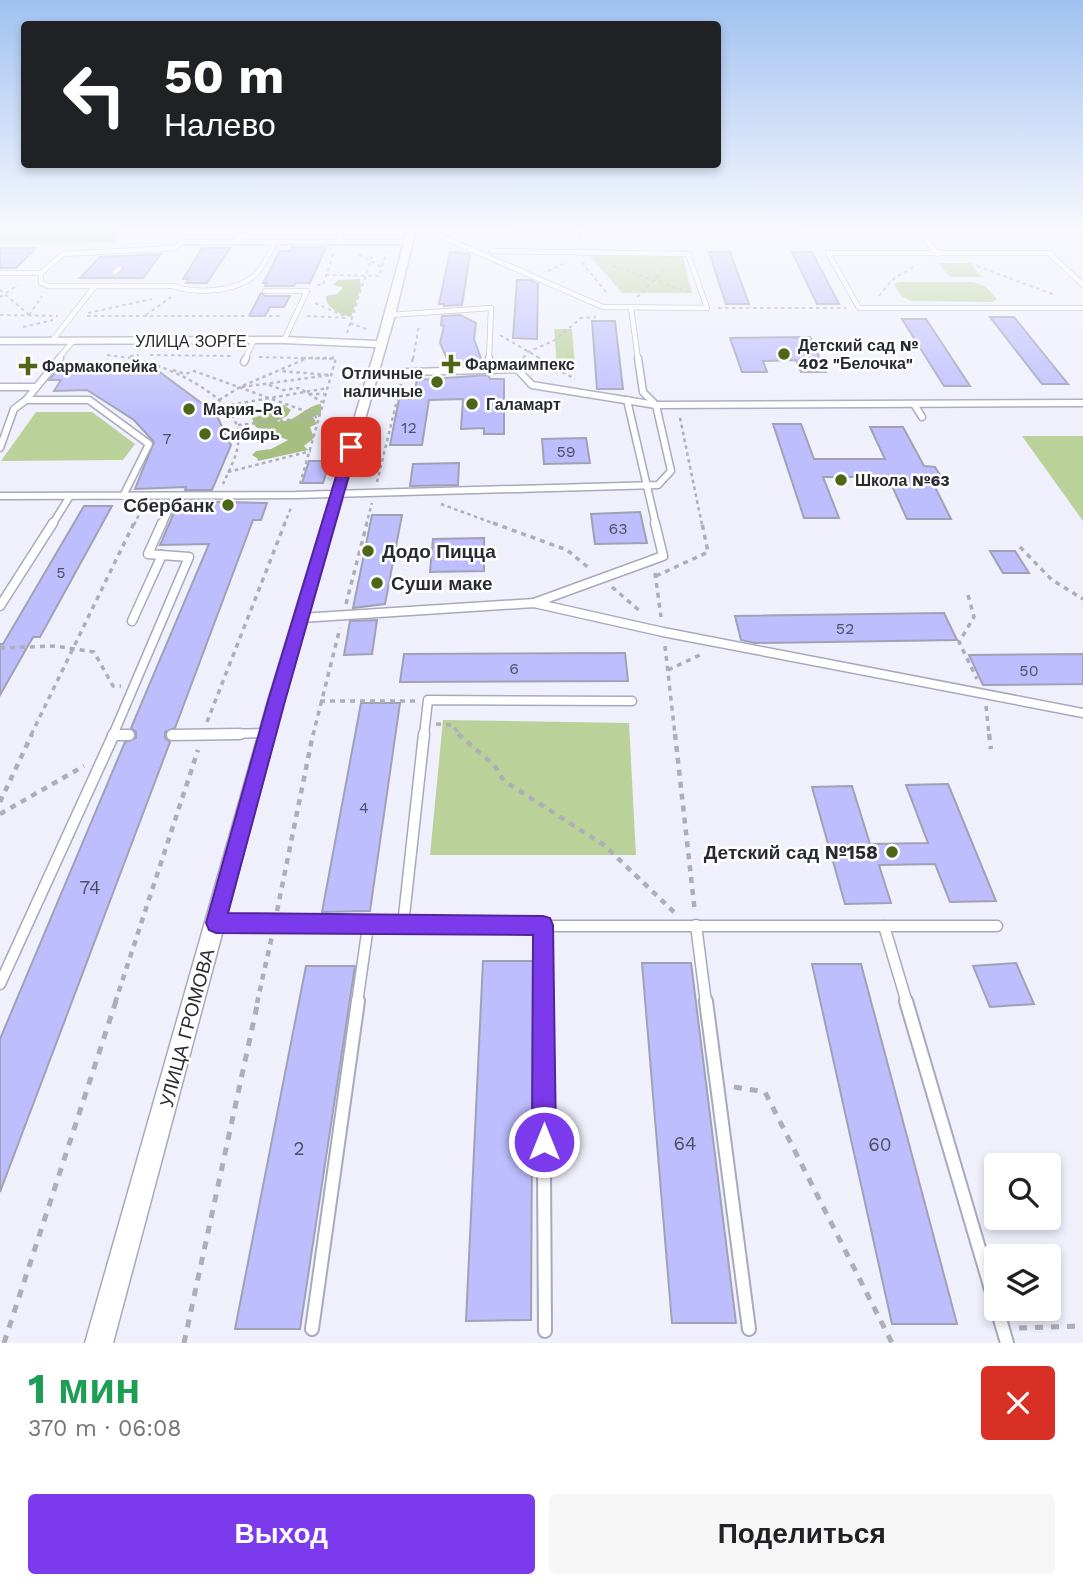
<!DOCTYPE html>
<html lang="ru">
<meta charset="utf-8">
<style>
:root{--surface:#fff;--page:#f6f6f6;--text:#202124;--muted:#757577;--accent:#7c3aed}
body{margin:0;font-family:"Work Sans",sans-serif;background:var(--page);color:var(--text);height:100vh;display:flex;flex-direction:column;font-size:26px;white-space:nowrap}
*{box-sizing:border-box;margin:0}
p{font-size:23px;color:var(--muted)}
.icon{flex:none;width:38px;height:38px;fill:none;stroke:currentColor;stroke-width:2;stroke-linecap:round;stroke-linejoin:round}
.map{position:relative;height:1343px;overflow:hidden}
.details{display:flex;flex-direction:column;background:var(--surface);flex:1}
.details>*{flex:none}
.banner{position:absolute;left:21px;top:21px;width:700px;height:147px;border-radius:7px;box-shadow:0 4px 10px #0003;background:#202124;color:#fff;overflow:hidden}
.controls{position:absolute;left:984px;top:1153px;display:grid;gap:14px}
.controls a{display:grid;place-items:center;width:77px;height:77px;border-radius:7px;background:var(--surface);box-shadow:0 4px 10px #0003;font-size:35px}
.pin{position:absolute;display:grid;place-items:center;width:60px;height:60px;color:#fff;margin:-30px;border-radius:14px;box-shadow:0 4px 10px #0006}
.me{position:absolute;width:77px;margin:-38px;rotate:0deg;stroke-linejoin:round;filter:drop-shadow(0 0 5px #0008)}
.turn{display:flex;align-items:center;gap:24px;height:147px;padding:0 28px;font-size:32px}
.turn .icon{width:91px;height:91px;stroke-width:2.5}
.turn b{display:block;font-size:49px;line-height:60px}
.round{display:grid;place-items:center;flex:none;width:74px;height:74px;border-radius:7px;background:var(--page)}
.summary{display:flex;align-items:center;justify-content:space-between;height:119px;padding:0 28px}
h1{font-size:42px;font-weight:700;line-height:52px;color:#1e9e55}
.cta{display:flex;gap:14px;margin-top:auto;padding:14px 28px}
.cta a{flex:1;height:80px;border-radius:7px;background:var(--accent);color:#fff;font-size:28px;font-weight:700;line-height:80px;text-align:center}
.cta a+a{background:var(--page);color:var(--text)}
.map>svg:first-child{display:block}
</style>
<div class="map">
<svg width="1083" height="1343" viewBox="0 0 1083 1343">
<rect width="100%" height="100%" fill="#eff0fc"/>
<g fill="#bad299">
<polygon points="0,228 126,228 114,243 0,244"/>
<polygon points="590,256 683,256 692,293 622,293"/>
<polygon points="938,263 970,263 982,277 950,277"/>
<polygon points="901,282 973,282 985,286 997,299 993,302 912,301 902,297 895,286 895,283"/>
<polygon points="554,329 572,329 575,365 557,365"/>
<polygon points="36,412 92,412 135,444 123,460 1,461"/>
<polygon points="1022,436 1083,436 1083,521"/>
<polygon points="443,720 629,723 636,855 430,855"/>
</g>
<g fill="#a6bf81">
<path d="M360,279L361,287L351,317C341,315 325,307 326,296L337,294L342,289V287L333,285L338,280Z"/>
<path d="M321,404V414L313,417L317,424L310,427L314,438L304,446L308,450L258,461L257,458L252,455L256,451L271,449L288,440L283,438L264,441L258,436L260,430L255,426L252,418L263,415L267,408L284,405L291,410L287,416L277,421C293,425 306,405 321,404Z"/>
</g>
<g fill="#bebefe" stroke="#a0a1b4" stroke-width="2">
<polygon points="292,247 326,247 310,283 296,283 294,286 265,286 267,283 263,283 280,251 290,251"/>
<polygon points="0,248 36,248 16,268 0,268"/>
<polygon points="202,248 230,248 207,283 186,283 189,279 183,279"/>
<polygon points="450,252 470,254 462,305 444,306 444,304 439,304"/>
<polygon points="709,252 730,252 749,304 726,304"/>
<polygon points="792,252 812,252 839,304 817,304"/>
<polygon points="161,254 143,278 80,278 100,257"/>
<polygon points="517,280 530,280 538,284 537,339 513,338"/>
<polygon points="261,293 265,296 290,296 284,307 270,307 265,316 249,316"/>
<polygon points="460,315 476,323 474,339 483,364 446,365 448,361 440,343 444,326 441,325 442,316"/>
<polygon points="990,317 1014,317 1068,384 1042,384"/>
<polygon points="902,319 926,319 970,386 944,386"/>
<polygon points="592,321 615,321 623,389 597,389"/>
<polygon points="810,337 826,372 801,372 796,360 763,361 767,372 742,372 730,338"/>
<polygon points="73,362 114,363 157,370 216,414 231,445 212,490 185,490 186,487 135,489 154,442 134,420 87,390 54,391 61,380 49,380 62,365"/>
<polygon points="488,375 490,379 504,379 504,434 484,434 484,428 461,429 463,399 429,400 422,445 390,445 399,399 413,399 417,380"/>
<polygon points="773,424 801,424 814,459 885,459 870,427 903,427 924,466 935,467 945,483 933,483 951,519 907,519 888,477 823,477 839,518 804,518"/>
<polygon points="586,438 590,463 544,464 542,439"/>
<polygon points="309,461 330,461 323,483 302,483"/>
<polygon points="459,463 458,485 410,486 413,464"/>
<polygon points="179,501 267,503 261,520 253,520 175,728 165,732 165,738 170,742 0,1192 0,1039 125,742 136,738 136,732 131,728 209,544 160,545"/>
<polygon points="84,506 112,506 40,637 33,637 0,695 0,644 3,644"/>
<polygon points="640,512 647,543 595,544 591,514"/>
<polygon points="372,515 402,515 385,604 353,608"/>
<polygon points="484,538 484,571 430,572 433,539"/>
<polygon points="990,551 1015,551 1029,573 1003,573"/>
<polygon points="944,613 957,640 755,643 741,640 735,616"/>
<polygon points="377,620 372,654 344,655 350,621"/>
<polygon points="625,653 628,681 400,682 404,654"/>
<polygon points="1083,654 1083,684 983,685 969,655"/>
<polygon points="361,703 400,703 370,911 322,912"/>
<polygon points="948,784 996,901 950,902 935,864 879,865 891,903 845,904 812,787 852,786 870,844 928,843 906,785"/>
<polygon points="483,961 533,961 531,1320 466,1321"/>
<polygon points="642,963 691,963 736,1323 672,1323"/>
<polygon points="1016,963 1034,1004 990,1007 973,966"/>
<polygon points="812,964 861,964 957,1324 892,1324"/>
<polygon points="306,966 355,966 300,1329 235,1329"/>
</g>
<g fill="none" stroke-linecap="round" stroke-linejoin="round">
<g stroke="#a8a9bc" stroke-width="6">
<g id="lane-far4">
<polyline points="917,228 937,254"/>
<polyline points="582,229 583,238"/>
<polyline points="438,235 603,307 707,308 688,254 492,251"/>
<polyline points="236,242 245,228"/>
<polyline points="338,242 343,228"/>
<polyline points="115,272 119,268"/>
<path d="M0,273H41V283L48,286H173C196,294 235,292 254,276C264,267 269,253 275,242"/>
<polyline points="41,273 63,254 174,248 182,242 407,242"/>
<polyline points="1083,285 1049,253 828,253 859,308 1083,308"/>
<polyline points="265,291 307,291 284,340"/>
<polyline points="631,308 638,359"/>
<polyline points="390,315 491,308 489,359"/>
<polyline points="52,341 95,286"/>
<polyline points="58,359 73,341"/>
<polyline points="245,359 254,340"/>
</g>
</g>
<g stroke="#a8a9bc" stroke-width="9">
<g id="lane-far3">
<polyline points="489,358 489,370"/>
<polyline points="244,362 246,358"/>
<polyline points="373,373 517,369 532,385 656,405 1083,403"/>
<polyline points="0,387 36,387"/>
<polyline points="26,400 89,400 149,444 123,496"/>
<polyline points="627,400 656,525"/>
<polyline points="914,404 922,417"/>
<polyline points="0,448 14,409 26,400 60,358"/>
<polyline points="0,496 296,495 658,485 671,471 656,405 643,392 638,358"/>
<polyline points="52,525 70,496"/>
<polyline points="162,525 175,496"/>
</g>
</g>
<g stroke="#a8a9bc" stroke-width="11">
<g id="lane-far2">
<polyline points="534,603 663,556 655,523"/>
<polyline points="0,606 53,523"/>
<polyline points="301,618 534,603 663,632 1083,713"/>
<polyline points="132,621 162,555"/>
<polyline points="113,735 129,735"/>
<polyline points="113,735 189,557 148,554 162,523"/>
<polyline points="172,735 268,733"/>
<polyline points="424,735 428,700 632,701"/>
</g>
</g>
<g stroke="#a8a9bc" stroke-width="13">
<g id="lane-far1">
<polyline points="113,735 129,735"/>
<polyline points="172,735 240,734"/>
<polyline points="216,923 368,926 997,926"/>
<polyline points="403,925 424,734"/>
<polyline points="543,925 543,1003"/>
<polyline points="696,925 706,1003"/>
<polyline points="884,926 907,1003"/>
<polyline points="0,984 114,734"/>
<polyline points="357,1003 368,926"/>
</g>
</g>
<g stroke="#a8a9bc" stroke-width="16">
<g id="lane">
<polyline points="543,1001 545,1331"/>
<polyline points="706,1001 749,1329"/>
<polyline points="906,1001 996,1306"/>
<polyline points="997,1309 1007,1343"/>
<polyline points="312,1329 358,1001"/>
</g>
</g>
<g stroke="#a8a9bc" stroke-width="3">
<g id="street">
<polygon points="408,228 416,228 395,315 284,701 113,1343 85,1343 268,701 376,347 284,343 0,344 0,338 284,337 377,341"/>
<polygon points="509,228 807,228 803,230 513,230"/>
</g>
</g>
<g stroke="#adaeb8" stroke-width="2" stroke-dasharray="3.5 3.5" stroke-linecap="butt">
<polyline points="116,228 181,229"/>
<polyline points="935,234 1083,234"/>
<polyline points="469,235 503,235"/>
<polyline points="812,235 909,235"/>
<polyline points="65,243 77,228"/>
<polyline points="359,255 382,267"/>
<polyline points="582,262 608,295"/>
<polyline points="613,266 689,292"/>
<polyline points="977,266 1055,295"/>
<polyline points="548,271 563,264"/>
<polyline points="326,275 379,276 387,252"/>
<polyline points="317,285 323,285 334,252"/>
<polyline points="0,290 29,315"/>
<polyline points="879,296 892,280 916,265"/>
<polyline points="0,297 18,285"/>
<polyline points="637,297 669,266"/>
<polyline points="315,303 346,317"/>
<polyline points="718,308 846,308"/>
<polyline points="88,313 152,299"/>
<polyline points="0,315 58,316"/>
<polyline points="29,315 42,296"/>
<polyline points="146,315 171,297"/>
<polyline points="87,316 282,316"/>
<polyline points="307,316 347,318"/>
<polyline points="350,323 369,330"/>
<polyline points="23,327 53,320"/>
<polyline points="347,333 373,253"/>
<polyline points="500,335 541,359"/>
<polyline points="107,355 139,359"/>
<polyline points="150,355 233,356"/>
<polyline points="130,356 139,355"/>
<polyline points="259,357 336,359"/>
<polyline points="523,358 528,352 555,340 581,318 596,317"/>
<polyline points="413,359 419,325"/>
</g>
<g stroke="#adaeb8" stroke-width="2.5" stroke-dasharray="3.5 3.5" stroke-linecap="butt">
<path d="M130,358C163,364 234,394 238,432C241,450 230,468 223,484"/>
<polyline points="538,358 575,379"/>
<polyline points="412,362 413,358"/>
<polyline points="173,370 185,374 194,371 319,416"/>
<polyline points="269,385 283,390 299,388 322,402"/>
<polyline points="242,387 330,375 281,371"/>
<polyline points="309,394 324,394"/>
<polyline points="219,400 240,387 305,359"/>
<polyline points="224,406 328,388"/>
<polyline points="680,418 702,525"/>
<polyline points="238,425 317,417"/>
<polyline points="228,472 311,451"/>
<polyline points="377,482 401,384"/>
<polyline points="300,484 336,358 300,358"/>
<polyline points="441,504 498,525"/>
<polyline points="134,525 142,508"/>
<polyline points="284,525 291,508"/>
<polyline points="366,525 372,503"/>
</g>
<g stroke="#adaeb8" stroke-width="3.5" stroke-dasharray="5 5" stroke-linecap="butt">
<polyline points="493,523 567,550 590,569"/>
<polyline points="1020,547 1052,580 1083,599"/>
<polyline points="655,573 661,617"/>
<polyline points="656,576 708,552 702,523"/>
<polyline points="612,587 641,612"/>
<polyline points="968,595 974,617 959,642 977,679"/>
<polyline points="346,604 367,523"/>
<polyline points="665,646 675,735"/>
<polyline points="0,648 55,646 94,652 113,686 121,686"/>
<polyline points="668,670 704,653"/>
<polyline points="320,701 416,701"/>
<polyline points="986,706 989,735"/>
<polyline points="207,722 285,523"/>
<polyline points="436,724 453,725 459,735"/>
<polyline points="31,735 134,523"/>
<polyline points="313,735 340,628"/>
</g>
<g stroke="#adaeb8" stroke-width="4.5" stroke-dasharray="6 6" stroke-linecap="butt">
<polyline points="458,734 494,765 504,781 604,845 674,912"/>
<polyline points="675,734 695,913"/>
<polyline points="989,734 991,749"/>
<polyline points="0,802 32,734"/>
<polyline points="0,814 84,766"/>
<polyline points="277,911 313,734"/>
<polyline points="115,1003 198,750"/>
<polyline points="257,1003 272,936"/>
</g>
<g stroke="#adaeb8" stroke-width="5" stroke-dasharray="8 8" stroke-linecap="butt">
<polyline points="734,1087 765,1092 892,1343"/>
<polyline points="1019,1328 1083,1326"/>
<polyline points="4,1343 116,1001"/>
<polyline points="184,1343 258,1001"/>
</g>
<use href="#lane-far4" stroke="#fff" stroke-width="4.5"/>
<use href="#lane-far3" stroke="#fff" stroke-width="6"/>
<use href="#lane-far2" stroke="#fff" stroke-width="8"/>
<use href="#lane-far1" stroke="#fff" stroke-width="10"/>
<use href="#lane" stroke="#fff" stroke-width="12"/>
<use href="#street" fill="#fff" fill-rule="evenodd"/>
</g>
<linearGradient id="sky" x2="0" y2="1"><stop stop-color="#a0c1f0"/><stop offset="0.55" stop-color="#f8f8fe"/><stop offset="1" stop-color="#f8f8fe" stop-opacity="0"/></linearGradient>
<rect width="1083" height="416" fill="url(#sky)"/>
<polygon fill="#7c3aed" stroke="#51269a" stroke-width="2" points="351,443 357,447 285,701 228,913 543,916 550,918 553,925 556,1142 553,1150 544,1154 536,1150 532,1142 533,935 216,933 209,930 206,923 268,701 345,447"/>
<g fill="#4d6617" stroke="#fff" stroke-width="2.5">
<circle cx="784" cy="354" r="7"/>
<path d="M447.5 353.5h7v7h7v7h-7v7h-7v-7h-7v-7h7z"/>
<path d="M24.5 355.5h7v7h7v7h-7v7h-7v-7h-7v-7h7z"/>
<circle cx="437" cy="382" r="7"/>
<circle cx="472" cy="404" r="7"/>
<circle cx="189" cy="409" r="7"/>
<circle cx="205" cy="434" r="7"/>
<circle cx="841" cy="480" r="7"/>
<circle cx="228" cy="505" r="7"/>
<circle cx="368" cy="551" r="7"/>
<circle cx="377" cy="583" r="7"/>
<circle cx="892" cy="852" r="7"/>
</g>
<g text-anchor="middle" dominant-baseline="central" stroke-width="5" stroke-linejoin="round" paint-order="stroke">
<g font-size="16" fill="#2a2b32" stroke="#fff">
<text x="191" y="341">УЛИЦА ЗОРГЕ</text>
</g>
<g font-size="16" font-weight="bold" fill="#2a2b32" stroke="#fff" text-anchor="start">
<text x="798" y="345">Детский сад №<tspan x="798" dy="18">402 "Белочка"</tspan></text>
<text x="465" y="364">Фармаимпекс</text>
<text x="42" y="366">Фармакопейка</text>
<text x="423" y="373" text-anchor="end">Отличные<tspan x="423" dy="18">наличные</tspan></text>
<text x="486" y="404">Галамарт</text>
<text x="203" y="409">Мария-Ра</text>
<text x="219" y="434">Сибирь</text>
<text x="855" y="480">Школа №63</text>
</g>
<g font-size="16" fill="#4f5065">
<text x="409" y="427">12</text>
<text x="167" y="438">7</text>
<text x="566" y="451">59</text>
<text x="618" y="528">63</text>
<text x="61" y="572">5</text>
<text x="845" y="628">52</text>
<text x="514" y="668">6</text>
<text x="1029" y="670">50</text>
<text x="364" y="807">4</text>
</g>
<g font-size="19" font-weight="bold" fill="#2a2b32" stroke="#fff" text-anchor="end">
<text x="214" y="505">Сбербанк</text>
<text x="382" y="551" text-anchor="start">Додо Пицца</text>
<text x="391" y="583" text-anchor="start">Суши маке</text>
<text x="878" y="852">Детский сад №158</text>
</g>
<g font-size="19" fill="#4f5065">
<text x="90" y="887">74</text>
<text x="685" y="1143">64</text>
<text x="880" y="1144">60</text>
<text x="299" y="1148">2</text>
</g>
<g font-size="19" fill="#2a2b32" stroke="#fff">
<text transform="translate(187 1028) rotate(-75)">УЛИЦА ГРОМОВА</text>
</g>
</g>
</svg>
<div class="controls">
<a><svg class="icon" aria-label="search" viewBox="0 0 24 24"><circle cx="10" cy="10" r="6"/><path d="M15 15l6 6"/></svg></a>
<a><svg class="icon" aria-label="layers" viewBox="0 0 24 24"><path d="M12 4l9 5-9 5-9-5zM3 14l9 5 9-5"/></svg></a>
</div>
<div class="pin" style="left:351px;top:447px;background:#d93025"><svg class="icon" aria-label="arrive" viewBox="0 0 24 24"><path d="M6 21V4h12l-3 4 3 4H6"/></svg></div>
<svg class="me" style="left:544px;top:1142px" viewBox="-20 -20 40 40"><circle r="17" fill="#7c3aed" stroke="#fff" stroke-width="3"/><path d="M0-11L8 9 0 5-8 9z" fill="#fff"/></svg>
<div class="banner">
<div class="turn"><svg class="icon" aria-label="left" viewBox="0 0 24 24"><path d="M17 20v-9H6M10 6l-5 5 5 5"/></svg><div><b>50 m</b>Налево</div></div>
</div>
</div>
<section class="details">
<div class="summary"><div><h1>1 мин</h1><p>370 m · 06:08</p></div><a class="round" style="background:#d93025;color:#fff"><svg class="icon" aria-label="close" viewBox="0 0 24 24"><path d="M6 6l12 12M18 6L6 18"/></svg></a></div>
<div class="cta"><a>Выход</a><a>Поделиться</a></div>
</section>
